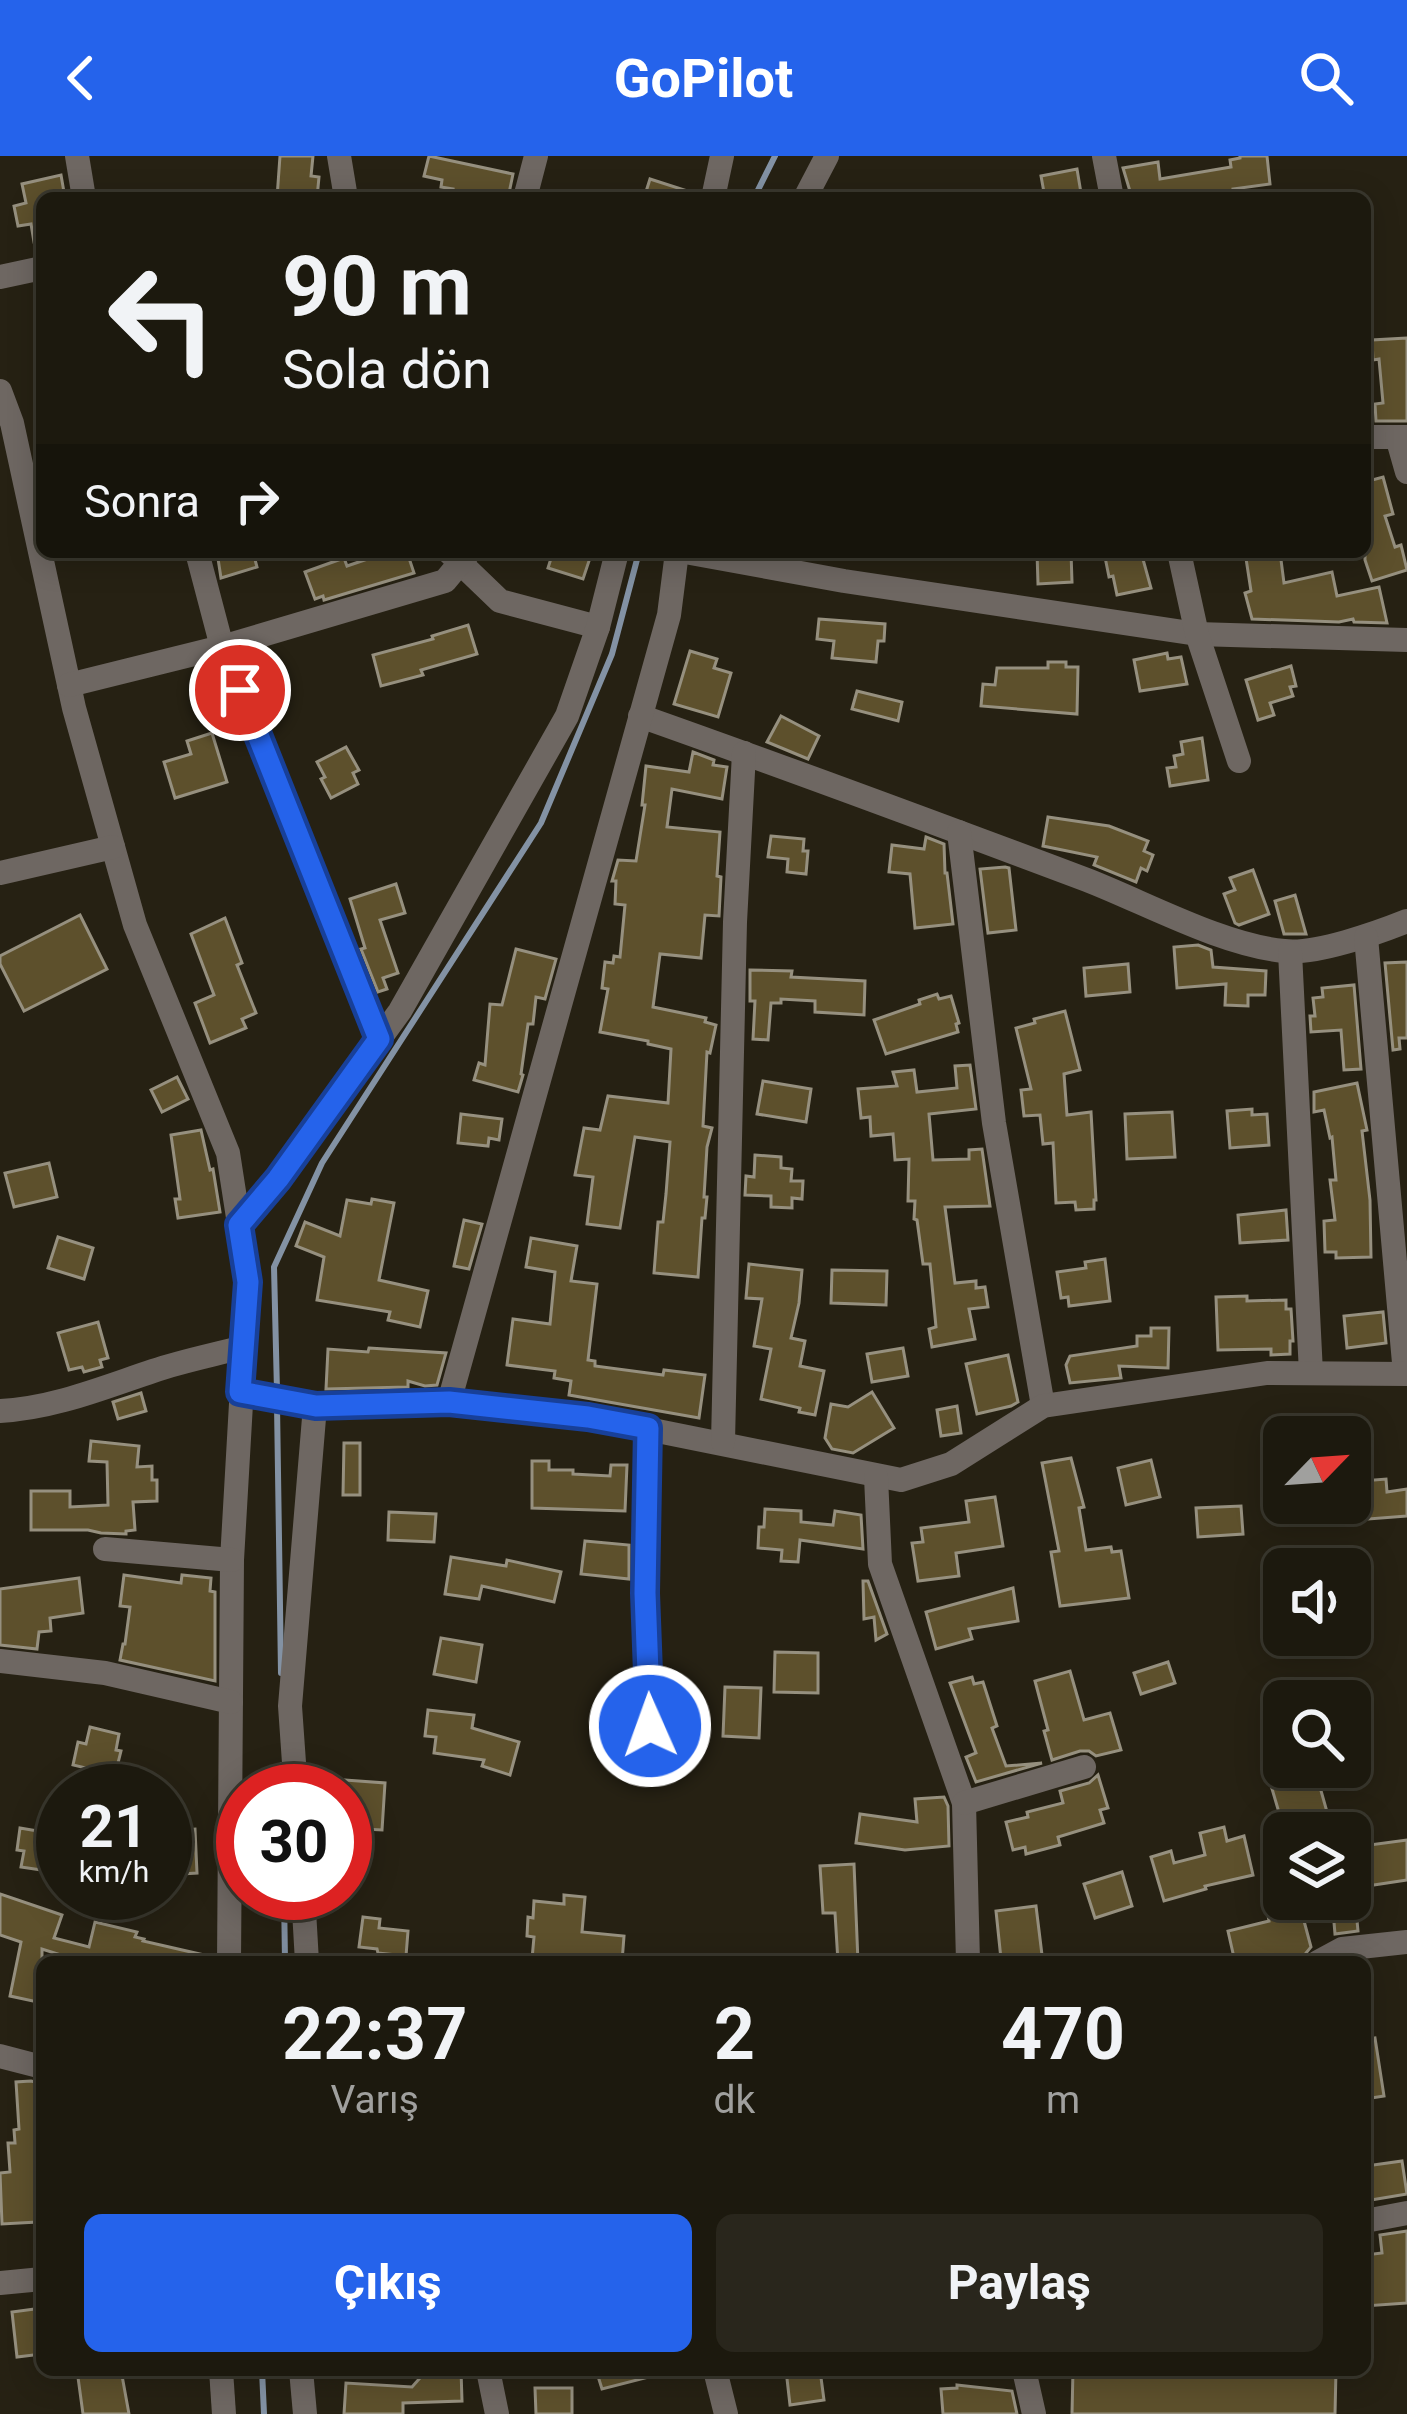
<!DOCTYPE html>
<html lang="tr">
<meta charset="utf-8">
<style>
:root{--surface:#1c190e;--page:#29261c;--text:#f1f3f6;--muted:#a0a09e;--line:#3a382e;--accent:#2563eb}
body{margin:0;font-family:Roboto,sans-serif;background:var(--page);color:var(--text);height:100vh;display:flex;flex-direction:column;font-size:45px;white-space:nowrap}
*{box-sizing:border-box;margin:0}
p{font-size:39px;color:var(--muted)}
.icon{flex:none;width:66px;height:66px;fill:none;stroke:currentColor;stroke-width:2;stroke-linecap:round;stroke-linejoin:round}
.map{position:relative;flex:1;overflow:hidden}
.details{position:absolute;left:36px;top:1800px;width:1335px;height:420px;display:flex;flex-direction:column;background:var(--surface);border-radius:18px;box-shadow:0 6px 30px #0003,0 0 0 3px var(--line)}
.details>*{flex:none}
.banner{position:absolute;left:36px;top:36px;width:1335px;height:366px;border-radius:18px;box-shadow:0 6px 30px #0003,0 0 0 3px var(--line);background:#1c190e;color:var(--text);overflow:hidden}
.needle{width:78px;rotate:65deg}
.tools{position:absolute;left:1263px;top:1260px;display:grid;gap:24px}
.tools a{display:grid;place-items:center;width:108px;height:108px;border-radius:18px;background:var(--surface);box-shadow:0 6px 30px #0003,0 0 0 3px var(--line);font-size:60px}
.speed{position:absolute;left:36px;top:1608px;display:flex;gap:24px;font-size:60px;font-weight:700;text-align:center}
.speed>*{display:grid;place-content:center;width:156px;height:156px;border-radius:50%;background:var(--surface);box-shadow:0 6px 30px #0003,0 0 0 3px var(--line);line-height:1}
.speed small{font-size:30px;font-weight:400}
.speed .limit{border:18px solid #d22;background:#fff;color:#111}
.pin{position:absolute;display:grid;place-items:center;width:102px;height:102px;color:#fff;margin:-51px;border:6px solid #fff;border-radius:50%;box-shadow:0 3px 12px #0007}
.me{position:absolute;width:132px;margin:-66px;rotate:358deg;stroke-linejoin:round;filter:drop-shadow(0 0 9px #0008)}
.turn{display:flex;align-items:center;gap:42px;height:252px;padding:0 48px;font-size:54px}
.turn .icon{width:156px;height:156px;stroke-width:2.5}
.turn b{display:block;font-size:84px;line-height:102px}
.then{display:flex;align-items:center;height:114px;padding:0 48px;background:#0003;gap:24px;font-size:45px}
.eta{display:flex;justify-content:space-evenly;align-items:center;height:204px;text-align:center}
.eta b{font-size:72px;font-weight:700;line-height:84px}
.button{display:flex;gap:24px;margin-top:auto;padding:24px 48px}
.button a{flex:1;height:138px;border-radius:18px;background:var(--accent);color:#fff;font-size:48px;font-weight:700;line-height:138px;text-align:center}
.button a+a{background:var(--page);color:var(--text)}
header{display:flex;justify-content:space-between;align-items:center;height:156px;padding:0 48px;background:var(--accent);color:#fff;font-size:54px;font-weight:700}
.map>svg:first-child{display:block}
</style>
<header><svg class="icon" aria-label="back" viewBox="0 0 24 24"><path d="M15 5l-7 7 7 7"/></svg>GoPilot<svg class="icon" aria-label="search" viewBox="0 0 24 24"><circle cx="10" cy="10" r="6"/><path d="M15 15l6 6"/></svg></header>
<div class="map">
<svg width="1407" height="2258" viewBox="0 0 1407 2258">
<rect width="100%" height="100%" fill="#262113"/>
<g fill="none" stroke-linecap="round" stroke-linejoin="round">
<g stroke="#8392a4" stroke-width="6">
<polyline points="754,42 775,0"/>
<polyline points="277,1235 274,1111 322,1007 541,667 612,498 639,396"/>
<polyline points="277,1249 281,1517"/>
<polyline points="282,1609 283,1635"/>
<polyline points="284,1737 285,1806"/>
<polyline points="262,2214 264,2258"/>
</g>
</g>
<g fill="#5d502c" stroke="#96907f" stroke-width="3">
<polygon points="280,0 313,0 311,20 319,21 317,42 277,42"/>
<polygon points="429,0 513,18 508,42 473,42 452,38 453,33 441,31 442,24 424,20"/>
<polygon points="1240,0 1267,0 1270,28 1233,33 1234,42 1132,42 1123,12 1158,6 1160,23 1231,11 1230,4 1240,2"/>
<polygon points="1077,13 1081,37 1075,38 1076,42 1045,42 1041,20"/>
<polygon points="61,19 65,42 42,42 42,85 34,86 31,68 18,70 14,50 26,47 22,28"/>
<polygon points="650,23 697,38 697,42 644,42"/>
<polygon points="1407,182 1407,265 1376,265 1375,248 1383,247 1379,203 1373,204 1372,184"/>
<polygon points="1383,321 1393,358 1385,360 1395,391 1401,389 1407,414 1372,425 1365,404 1365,326"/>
<polygon points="217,396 253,396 257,411 221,422"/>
<polygon points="388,396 407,396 414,417 324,444 323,440 315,443 305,416 344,402 347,410"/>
<polygon points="553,396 573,396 590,402 583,423 548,412"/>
<polygon points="1037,396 1071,396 1072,426 1038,428"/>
<polygon points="1104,396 1141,396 1151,432 1117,439 1113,420 1109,421"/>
<polygon points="1245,396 1280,396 1284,427 1332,416 1337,440 1379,431 1387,467 1354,466 1353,463 1339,466 1252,463 1245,437 1251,435"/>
<polygon points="819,463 885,468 884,485 878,485 876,506 832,502 834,485 817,483"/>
<polygon points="468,469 477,498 421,514 423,519 381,530 373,499 433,483 432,480"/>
<polygon points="690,495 717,503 714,512 731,517 718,561 674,548"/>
<polygon points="1167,497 1168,503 1181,501 1187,528 1140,535 1134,504"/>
<polygon points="1048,506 1066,506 1066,511 1078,511 1077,558 981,550 983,528 995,529 997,512 1048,512"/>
<polygon points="1291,510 1296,530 1290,531 1293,540 1270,547 1274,559 1258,564 1246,524"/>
<polygon points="857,535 902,546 898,565 852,553"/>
<polygon points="781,560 819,580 808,603 767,586"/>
<polygon points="212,577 227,626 175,642 164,606 191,598 187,585"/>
<polygon points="1202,582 1208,624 1170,630 1167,612 1176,611 1174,600 1183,598 1181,586"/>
<polygon points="346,591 359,614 353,617 358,628 331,642 321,623 325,621 317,606"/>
<polygon points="693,596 714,604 713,609 727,611 722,643 672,633 667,671 720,676 717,720 721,721 719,760 705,759 701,802 660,798 653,851 706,862 705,866 716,869 710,897 707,896 703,970 712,972 707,991 704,1041 707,1041 705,1062 702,1062 698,1121 654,1117 658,1066 663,1066 666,1038 670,986 635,981 620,1072 587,1068 593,1021 575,1019 584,972 600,974 608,940 668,947 671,893 648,888 648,885 600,876 608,833 602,832 605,806 613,807 614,800 620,801 625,749 615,748 616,725 612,725 618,704 636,705 645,649 642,649 646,610 689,616"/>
<polygon points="1048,661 1109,670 1148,685 1144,695 1153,699 1147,715 1141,712 1136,726 1094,709 1097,701 1043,690"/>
<polygon points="771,680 804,683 803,695 808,695 806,718 787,716 788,703 768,701"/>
<polygon points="926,681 944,688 945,717 947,717 953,768 915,772 910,718 889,716 892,689 924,693"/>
<polygon points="1005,711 1009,712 1016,774 988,777 980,713"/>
<polygon points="1253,714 1269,758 1239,769 1235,767 1224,738 1235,734 1230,722"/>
<polygon points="396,728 405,757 380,764 398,817 383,822 387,833 378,836 361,793 365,792 350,743"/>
<polygon points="1295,739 1306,778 1284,778 1275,745"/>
<polygon points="80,759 107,813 24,855 0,808 0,800"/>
<polygon points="225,762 242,807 237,809 256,857 242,863 246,872 210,887 195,847 214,839 191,778"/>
<polygon points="1198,789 1211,794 1213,811 1266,815 1265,839 1248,839 1248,850 1225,849 1226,828 1177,832 1174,791"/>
<polygon points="516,793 556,803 545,843 536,841 533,868 528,868 521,918 523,919 518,936 474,924 479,907 485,909 490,848 502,849"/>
<polygon points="1407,806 1407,882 1399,882 1400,893 1393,894 1385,807"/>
<polygon points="1128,808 1130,836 1086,840 1084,812"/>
<polygon points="750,814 792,815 791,821 865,825 864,859 815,856 815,845 781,843 781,847 771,847 768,884 753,883 755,845 750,845"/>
<polygon points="1354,829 1361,913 1344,914 1341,874 1311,876 1310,860 1315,860 1313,842 1323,841 1322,832"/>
<polygon points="937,838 939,843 951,840 959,867 956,868 958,876 886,898 874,864 920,848 919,844"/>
<polygon points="1065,855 1080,914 1064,918 1067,959 1091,956 1096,1044 1094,1044 1094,1053 1076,1054 1075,1046 1056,1047 1053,987 1043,988 1040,959 1024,960 1021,934 1031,933 1016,872 1035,867 1034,863"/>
<polygon points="970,909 976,953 929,958 933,1004 969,1003 969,994 982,993 990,1050 945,1051 955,1127 976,1125 976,1132 985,1131 988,1151 969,1153 975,1183 932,1191 929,1173 936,1171 930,1108 923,1108 917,1064 914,1063 915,1045 908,1045 909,1003 895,1004 893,978 871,980 870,961 861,962 858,933 897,930 893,916 914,914 917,936 957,932 955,910"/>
<polygon points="177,921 188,943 162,956 151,934"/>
<polygon points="763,925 811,933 806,966 757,958"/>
<polygon points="1357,927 1367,974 1362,975 1370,1044 1371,1101 1336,1102 1336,1096 1325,1096 1324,1065 1335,1064 1330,1024 1336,1024 1332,981 1330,982 1324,954 1314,956 1314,936"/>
<polygon points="1252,953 1252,959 1267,958 1269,989 1230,992 1227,955"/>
<polygon points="1172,956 1175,1001 1127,1003 1125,958"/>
<polygon points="461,958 502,963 499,984 489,982 488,990 458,987"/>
<polygon points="201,974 210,1014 213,1013 220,1056 178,1062 175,1043 180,1043 171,979"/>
<polygon points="755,999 781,1001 781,1012 792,1013 791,1025 803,1025 802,1043 792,1042 792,1052 771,1051 771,1040 745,1039 746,1020 754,1021"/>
<polygon points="49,1007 57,1041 14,1051 5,1017"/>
<polygon points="372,1043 394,1047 379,1124 428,1135 420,1171 388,1164 390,1156 317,1144 324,1101 296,1090 305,1066 340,1080 347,1044 371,1048"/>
<polygon points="1286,1054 1288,1084 1240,1087 1238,1059"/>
<polygon points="464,1064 482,1068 469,1113 454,1110"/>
<polygon points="58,1081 93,1092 84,1123 48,1112"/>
<polygon points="531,1082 577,1090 571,1125 597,1128 588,1204 595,1205 595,1210 663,1219 664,1214 705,1219 699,1262 569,1239 571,1225 554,1222 555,1215 507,1209 513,1163 550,1168 555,1116 526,1111"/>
<polygon points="1105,1103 1110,1145 1069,1150 1068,1141 1061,1142 1057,1116 1086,1112 1085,1106"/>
<polygon points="749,1108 802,1114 799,1147 791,1182 805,1185 800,1210 824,1215 815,1259 799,1256 800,1252 761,1243 771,1193 754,1190 762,1143 746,1142"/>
<polygon points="832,1114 887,1115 886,1149 831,1147"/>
<polygon points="1247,1140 1247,1145 1286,1144 1286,1153 1291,1153 1293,1185 1290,1185 1290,1198 1271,1199 1271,1193 1218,1194 1216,1141"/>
<polygon points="1383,1156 1386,1187 1347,1192 1344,1160"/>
<polygon points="98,1166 108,1202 100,1204 102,1211 84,1216 82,1211 69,1214 58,1177"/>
<polygon points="1151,1172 1169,1172 1168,1212 1119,1210 1121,1222 1070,1227 1066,1209 1070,1200 1137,1190 1137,1180 1151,1180"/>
<polygon points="369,1192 446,1197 437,1229 425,1230 408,1225 408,1231 326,1233 328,1193 368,1196"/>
<polygon points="903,1192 908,1220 872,1226 867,1198"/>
<polygon points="1008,1199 1018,1246 1011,1250 977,1258 966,1208"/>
<polygon points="872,1236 894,1272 853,1297 832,1293 825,1282 831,1248 848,1251"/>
<polygon points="141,1237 146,1255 118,1263 113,1246"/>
<polygon points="957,1250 961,1277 941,1280 937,1254"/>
<polygon points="91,1285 139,1290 137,1311 152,1310 152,1324 157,1324 157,1345 133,1346 135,1374 126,1375 126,1378 101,1377 88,1374 31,1374 31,1335 70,1335 70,1351 108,1349 107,1306 89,1305"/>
<polygon points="344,1287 360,1287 360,1339 343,1339"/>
<polygon points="1071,1302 1084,1351 1079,1352 1086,1394 1111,1391 1112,1396 1121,1395 1129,1442 1060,1450 1051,1396 1059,1395 1042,1307"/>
<polygon points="1151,1304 1160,1341 1126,1349 1118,1312"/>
<polygon points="532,1305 549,1305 549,1314 573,1314 573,1318 610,1320 611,1309 627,1309 625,1355 532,1352"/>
<polygon points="1386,1323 1387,1336 1407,1333 1407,1360 1343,1365 1342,1347 1350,1347 1350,1326"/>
<polygon points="995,1341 1003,1390 956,1397 959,1420 918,1425 912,1387 923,1386 921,1372 969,1366 966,1345"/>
<polygon points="1241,1350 1243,1378 1198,1381 1196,1352"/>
<polygon points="765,1353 801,1355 801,1366 833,1369 835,1355 861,1359 863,1393 800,1384 798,1406 781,1405 782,1394 758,1392 759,1371 764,1371"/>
<polygon points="389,1356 436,1358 434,1386 388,1384"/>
<polygon points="585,1385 629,1389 629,1423 581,1418"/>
<polygon points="451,1401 506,1410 507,1404 561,1416 554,1446 482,1430 479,1443 445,1438"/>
<polygon points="124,1419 181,1427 182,1419 211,1422 210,1435 215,1436 215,1525 120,1504 123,1488 125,1488 130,1451 120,1450"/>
<polygon points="79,1422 83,1457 50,1462 51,1475 39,1476 37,1493 0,1489 0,1433"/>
<polygon points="863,1425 868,1425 887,1478 876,1484 874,1461 864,1463"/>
<polygon points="1013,1432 1018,1465 969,1473 972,1483 936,1493 926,1456"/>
<polygon points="441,1482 482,1489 476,1526 434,1518"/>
<polygon points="775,1496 818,1497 818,1537 774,1536"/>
<polygon points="1168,1506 1175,1527 1141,1538 1134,1517"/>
<polygon points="1070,1515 1084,1564 1110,1557 1121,1594 1096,1600 1089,1595 1080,1595 1052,1604 1044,1575 1048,1574 1035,1525"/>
<polygon points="972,1521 974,1528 983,1526 997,1570 992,1572 1006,1610 1042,1607 976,1626 966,1601 976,1597 950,1527"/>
<polygon points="725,1531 761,1532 759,1582 723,1580"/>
<polygon points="428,1554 474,1559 472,1572 519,1586 510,1619 482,1610 484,1604 434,1597 436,1581 425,1580"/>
<polygon points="90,1571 119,1578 116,1594 121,1595 115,1619 73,1609 78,1586 86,1588"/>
<polygon points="1316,1617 1333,1677 1285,1677 1270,1626 1290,1621 1292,1624"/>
<polygon points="1098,1619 1108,1652 1100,1654 1104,1667 1058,1681 1060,1689 1026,1698 1025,1691 1013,1694 1006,1666 1028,1661 1027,1656 1063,1647 1060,1635 1089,1627"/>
<polygon points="345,1624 385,1627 382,1674 345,1672"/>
<polygon points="944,1641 948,1650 949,1690 905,1694 856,1687 860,1658 917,1666 915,1643"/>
<polygon points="1224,1671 1227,1685 1244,1680 1253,1719 1205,1730 1206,1733 1164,1745 1151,1701 1171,1695 1174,1707 1205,1699 1200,1677"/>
<polygon points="20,1672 61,1679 55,1716 21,1711 24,1695 17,1694"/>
<polygon points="195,1673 197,1717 165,1719 165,1675"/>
<polygon points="1407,1684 1407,1724 1367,1730 1362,1690"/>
<polygon points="854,1708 858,1806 838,1806 835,1757 823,1757 820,1710"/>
<polygon points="1122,1716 1132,1750 1095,1762 1084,1728"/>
<polygon points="0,1738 62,1759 54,1782 89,1791 95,1766 137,1776 135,1781 144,1783 143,1785 204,1799 203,1806 83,1806 42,1793 42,1847 10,1840 21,1786 0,1779"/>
<polygon points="564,1739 585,1741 582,1776 624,1780 622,1806 532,1803 534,1781 527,1780 528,1761 533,1762 534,1745 564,1748"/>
<polygon points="1332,1743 1355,1743 1358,1775 1335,1778"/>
<polygon points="1036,1750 1042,1799 1001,1803 996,1755"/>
<polygon points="1300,1750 1311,1791 1302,1802 1289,1806 1235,1806 1228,1775 1269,1765 1268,1759"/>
<polygon points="363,1761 380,1763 379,1772 408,1775 406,1800 378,1797 377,1793 359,1791"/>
<polygon points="1375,1882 1384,1940 1365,1943 1365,1883"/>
<polygon points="31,1925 39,1927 42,1936 42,2051 36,2051 37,2066 2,2068 0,2017 10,2016 8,1987 15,1987 14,1974 19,1973 16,1926"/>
<polygon points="1402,2005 1407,2038 1371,2044 1366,2010"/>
<polygon points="1407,2075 1407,2147 1365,2150 1365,2099 1382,2097 1380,2079"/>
<polygon points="42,2152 42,2198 17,2201 12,2156"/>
<polygon points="77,2214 121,2214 129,2258 83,2258"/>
<polygon points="427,2214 461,2214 462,2245 403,2247 403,2258 344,2258 346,2227 412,2231"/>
<polygon points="609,2214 652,2214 653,2220 602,2233 597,2217"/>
<polygon points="786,2214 820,2214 824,2244 790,2249"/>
<polygon points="1073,2214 1135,2217 1135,2214 1226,2214 1277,2219 1277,2214 1336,2214 1335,2258 1072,2258"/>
<polygon points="957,2229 1012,2235 1017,2258 943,2258 941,2233 957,2232"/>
<polygon points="535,2232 572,2232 572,2258 536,2258"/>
</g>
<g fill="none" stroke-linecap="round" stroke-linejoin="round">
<g stroke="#6e6762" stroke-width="24">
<polyline points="77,0 84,42"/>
<polyline points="339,0 346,42"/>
<polyline points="1104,0 1112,42"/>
<polyline points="525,42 536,0"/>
<polyline points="713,42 722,0"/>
<polyline points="805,42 827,0"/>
<polyline points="0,121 42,112"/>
<polyline points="0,235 12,267 74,552 135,769 228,997 248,1126 232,1404 229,1806"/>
<polyline points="1365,281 1407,281"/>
<polyline points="1397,281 1407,316"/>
<polyline points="197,396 222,491 379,883"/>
<polyline points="449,396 500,445 598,471"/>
<polyline points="685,396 844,425 1197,478 1407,484"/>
<polyline points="1179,396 1197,478 1239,605"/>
<polyline points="69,529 222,491 445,425 469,396"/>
<path d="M640,560C790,613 938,668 1087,724C1146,747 1222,789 1284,795C1315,799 1377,777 1407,765"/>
<polyline points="959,676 994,967 1043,1250"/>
<polyline points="0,717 113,691"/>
<polyline points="1366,781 1405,1218"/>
<polyline points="1290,796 1311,1217"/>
<polyline points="239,1069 278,1023 400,855 567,560 598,471 617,396"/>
<polyline points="240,1236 315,1250 449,1246 588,1261 901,1324 951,1308 1043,1250 1267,1217 1407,1218"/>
<polyline points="449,1246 669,459 677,396"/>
<path d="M0,1255C54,1252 102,1232 153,1215C182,1205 213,1199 243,1191"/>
<polyline points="648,1272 645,1437 652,1615"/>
<polyline points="723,1286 735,766 744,597"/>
<polyline points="876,1321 880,1408 964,1647 968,1806"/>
<polyline points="105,1393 232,1404"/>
<polyline points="0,1505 105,1517 231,1546"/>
<polyline points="296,1635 290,1550 315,1250"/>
<polyline points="964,1647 1084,1611"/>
<polyline points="303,1737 307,1806"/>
<polyline points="1318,1806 1342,1793 1407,1786"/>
<polyline points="0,1900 42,1911"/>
<polyline points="1365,2065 1407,2057"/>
<polyline points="0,2127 42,2123"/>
<polyline points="221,2214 224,2258"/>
<polyline points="301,2214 305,2258"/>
<polyline points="488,2214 497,2258"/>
<polyline points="715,2214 726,2258"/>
<polyline points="1024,2214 1034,2258"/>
</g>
</g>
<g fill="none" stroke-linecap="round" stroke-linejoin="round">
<g stroke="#184099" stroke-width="30">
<polyline id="route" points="240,534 379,883 278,1023 239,1069 248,1126 240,1236 316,1250 449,1246 588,1261 648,1272 645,1437 650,1570"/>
</g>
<use href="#route" stroke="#2563eb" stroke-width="21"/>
</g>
</svg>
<div class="tools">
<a><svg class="needle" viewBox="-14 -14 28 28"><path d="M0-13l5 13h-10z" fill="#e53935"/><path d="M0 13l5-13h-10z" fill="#a0a09e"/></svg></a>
<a><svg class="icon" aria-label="sound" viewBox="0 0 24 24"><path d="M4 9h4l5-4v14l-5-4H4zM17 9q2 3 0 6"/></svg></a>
<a><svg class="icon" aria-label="search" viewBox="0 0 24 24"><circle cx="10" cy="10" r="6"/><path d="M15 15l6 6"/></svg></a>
<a><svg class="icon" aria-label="layers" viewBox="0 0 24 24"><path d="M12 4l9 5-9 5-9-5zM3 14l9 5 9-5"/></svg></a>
</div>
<div class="speed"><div>21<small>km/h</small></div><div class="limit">30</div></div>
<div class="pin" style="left:240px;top:534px;background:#d93025"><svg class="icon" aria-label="arrive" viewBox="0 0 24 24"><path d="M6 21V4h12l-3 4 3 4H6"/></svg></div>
<svg class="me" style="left:650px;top:1570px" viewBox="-20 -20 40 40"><circle r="17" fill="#2563eb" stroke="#fff" stroke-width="3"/><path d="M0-11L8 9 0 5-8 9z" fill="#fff"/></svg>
<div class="banner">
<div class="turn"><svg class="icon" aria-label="left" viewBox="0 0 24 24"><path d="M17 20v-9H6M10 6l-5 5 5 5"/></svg><div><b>90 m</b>Sola dön</div></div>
<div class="then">Sonra<svg class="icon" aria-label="right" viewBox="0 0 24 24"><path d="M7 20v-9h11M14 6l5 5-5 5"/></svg></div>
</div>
<section class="details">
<div class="eta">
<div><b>22:37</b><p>Varış</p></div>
<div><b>2</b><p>dk</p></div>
<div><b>470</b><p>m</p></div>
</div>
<div class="button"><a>Çıkış</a><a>Paylaş</a></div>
</section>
</div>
